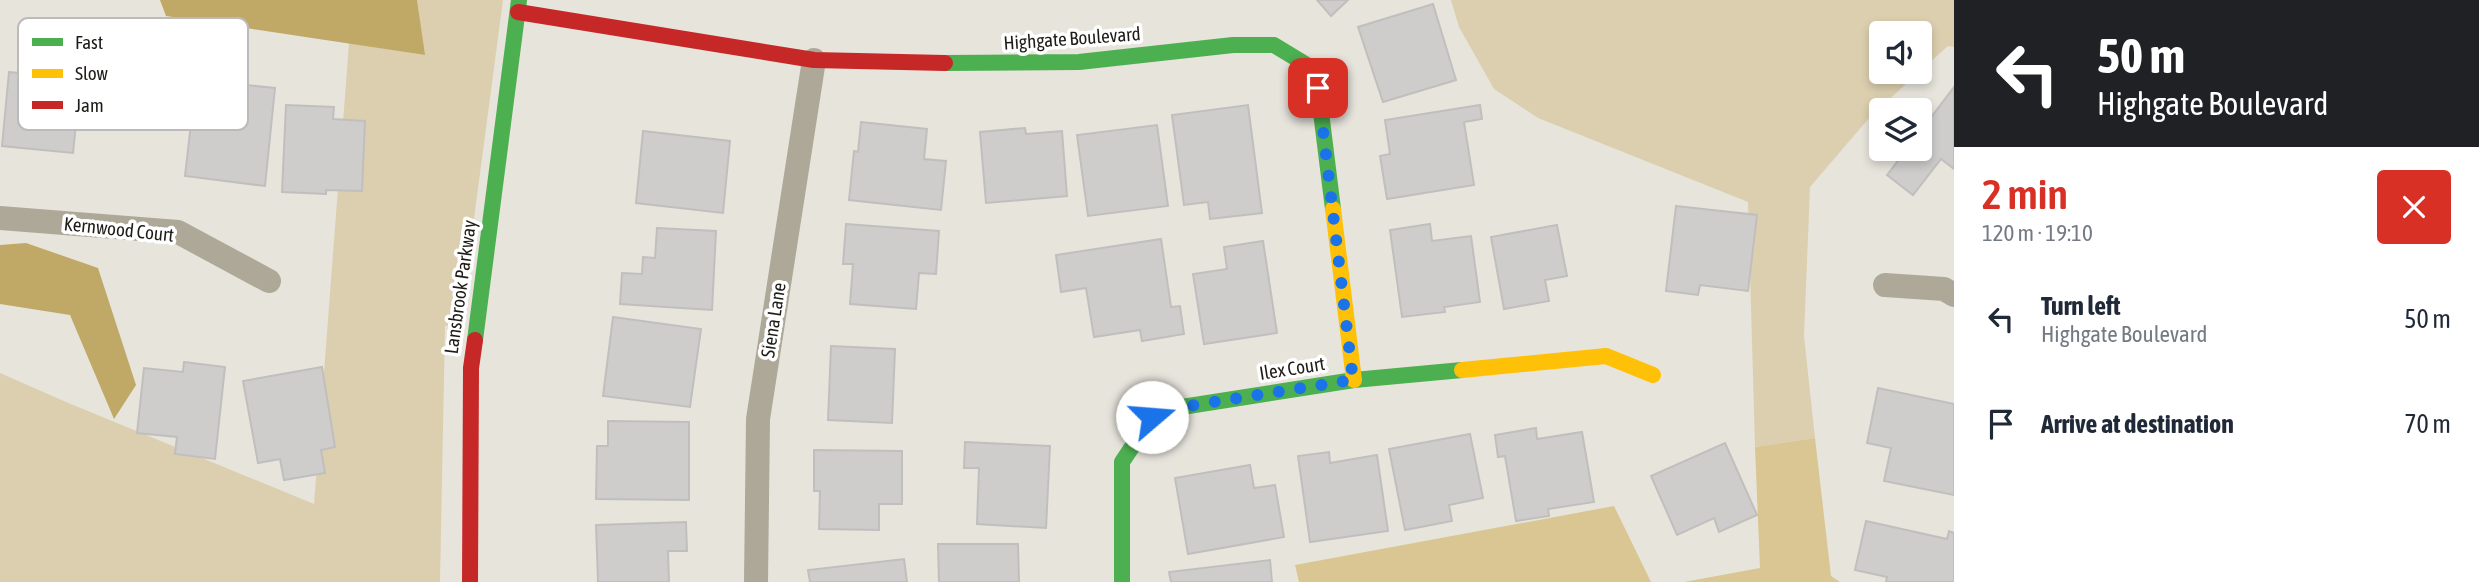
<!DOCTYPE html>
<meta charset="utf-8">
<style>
:root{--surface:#fff;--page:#f6f6f7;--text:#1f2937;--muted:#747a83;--accent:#d93025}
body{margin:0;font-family:"Asap Condensed",sans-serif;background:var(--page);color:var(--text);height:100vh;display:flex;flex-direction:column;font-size:26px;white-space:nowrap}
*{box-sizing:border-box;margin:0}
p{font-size:23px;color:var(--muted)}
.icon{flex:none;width:38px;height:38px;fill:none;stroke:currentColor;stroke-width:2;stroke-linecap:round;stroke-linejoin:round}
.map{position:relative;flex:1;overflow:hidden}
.details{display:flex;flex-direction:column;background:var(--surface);width:525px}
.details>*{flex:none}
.top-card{background:#202124;color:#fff;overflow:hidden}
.tools{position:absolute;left:1869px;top:21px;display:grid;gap:14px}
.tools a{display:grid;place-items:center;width:63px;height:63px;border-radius:7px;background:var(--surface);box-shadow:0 4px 10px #0003;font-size:35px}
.pin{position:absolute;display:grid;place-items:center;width:60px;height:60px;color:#fff;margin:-30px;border-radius:14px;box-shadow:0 4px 10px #0006}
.me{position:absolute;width:77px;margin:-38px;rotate:72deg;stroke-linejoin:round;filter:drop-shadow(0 0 5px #0008)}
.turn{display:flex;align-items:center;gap:24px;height:147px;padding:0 28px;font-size:32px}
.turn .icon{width:91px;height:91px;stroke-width:2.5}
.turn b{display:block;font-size:49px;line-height:60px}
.round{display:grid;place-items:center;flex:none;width:74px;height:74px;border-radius:7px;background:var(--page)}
.head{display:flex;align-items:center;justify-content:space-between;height:119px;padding:0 28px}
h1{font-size:42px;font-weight:600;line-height:52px;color:var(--accent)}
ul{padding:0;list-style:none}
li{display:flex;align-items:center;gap:21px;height:105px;padding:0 28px}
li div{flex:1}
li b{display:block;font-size:26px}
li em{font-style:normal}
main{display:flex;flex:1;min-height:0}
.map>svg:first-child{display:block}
</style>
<main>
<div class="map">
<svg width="1954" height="582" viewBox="0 0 1954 582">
<rect width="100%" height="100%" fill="#e7e4dc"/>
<g fill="#dccfaf">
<polygon points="417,0 503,0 460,324 445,326 440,582 0,582 0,373 66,402 314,504 349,43 424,55"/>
<polygon points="1451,0 1954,0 1954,47 1948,46 1920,71 1920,33 1881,33 1881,72 1919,72 1870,117 1810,187 1804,336 1815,438 1755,447 1748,202 1538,118 1494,89 1459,27"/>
</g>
<g fill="#dac692">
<polygon points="1815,438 1831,576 1840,582 1684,582 1760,568 1755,447"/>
<polygon points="1614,506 1651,582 1299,582 1295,565"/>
</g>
<g fill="#c0a866">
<polygon points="160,0 417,0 425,55 166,16"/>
<polygon points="26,243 98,268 136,385 114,419 70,315 0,304 0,245"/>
</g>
<g fill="#cecdcc" stroke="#c0bfbe" stroke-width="2">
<polygon points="1317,0 1348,0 1331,16"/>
<polygon points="1433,4 1456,80 1383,102 1358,27"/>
<polygon points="9,72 62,77 60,91 79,93 73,153 2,146"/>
<polygon points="196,80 275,88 265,186 185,176"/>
<polygon points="1954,87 1954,169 1941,159 1913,195 1887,175 1907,149 1920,149 1920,132"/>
<polygon points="286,105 334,107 333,119 365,121 362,191 326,190 326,194 282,192"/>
<polygon points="1248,105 1262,213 1210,219 1208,202 1184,205 1172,115"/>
<polygon points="1480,105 1482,119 1464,122 1474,185 1387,199 1380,156 1390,154 1385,120"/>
<polygon points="861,122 927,129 924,159 946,161 941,210 849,200 854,151 858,152"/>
<polygon points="1157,125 1168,206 1088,216 1077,135"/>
<polygon points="1025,128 1026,134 1062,131 1067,196 986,203 980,132"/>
<polygon points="643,131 730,141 723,213 636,203"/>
<polygon points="1676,206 1757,215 1748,291 1700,285 1698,295 1666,291"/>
<polygon points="846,224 939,231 936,274 919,273 916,309 850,304 853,264 843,264"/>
<polygon points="1430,224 1432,241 1471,236 1480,302 1444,307 1445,312 1402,317 1390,230"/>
<polygon points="1557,225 1567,276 1545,280 1549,301 1504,309 1491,237"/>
<polygon points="657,228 716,231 712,310 620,304 622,273 642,274 643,257 655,258"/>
<polygon points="1161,239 1171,307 1180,306 1184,334 1142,341 1140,330 1094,337 1086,288 1061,292 1056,255"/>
<polygon points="1263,241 1277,333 1204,344 1193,274 1227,269 1224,247"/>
<polygon points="613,317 701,329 690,407 603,396"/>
<polygon points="831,346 895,349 892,423 828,420"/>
<polygon points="184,362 225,367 215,459 175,454 177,437 137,433 144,368 183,372"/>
<polygon points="322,367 335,447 321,450 325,473 284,480 280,459 258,463 243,381"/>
<polygon points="1878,388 1954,404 1954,495 1884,481 1891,448 1867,443"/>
<polygon points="608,421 689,422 689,500 596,499 597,446 608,446"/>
<polygon points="1536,428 1537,439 1582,432 1594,502 1548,509 1549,516 1516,521 1505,456 1498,457 1495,435"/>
<polygon points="1470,434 1483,498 1449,505 1452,521 1405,530 1389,449"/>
<polygon points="965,442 1050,446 1046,528 977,524 979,468 964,468"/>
<polygon points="1725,443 1757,515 1719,532 1714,518 1677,535 1651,476"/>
<polygon points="814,450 902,451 902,504 879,504 879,530 819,529 820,491 814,491"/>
<polygon points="1329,452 1330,463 1377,455 1388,531 1310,542 1298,456"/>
<polygon points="1250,465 1254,488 1275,485 1284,537 1188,554 1175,478"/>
<polygon points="1866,521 1947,539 1949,531 1954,533 1954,582 1886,582 1887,577 1855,570"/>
<polygon points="686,522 687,551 668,551 669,582 598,582 596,525"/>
<polygon points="938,544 1018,544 1019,582 939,582"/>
<polygon points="904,559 907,582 810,582 808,570"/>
<polygon points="1270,560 1272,582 1171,582 1169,572"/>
</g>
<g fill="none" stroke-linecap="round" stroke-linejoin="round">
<g stroke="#ada898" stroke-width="24">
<polyline points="0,218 178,232 269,281"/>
<polyline points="1885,285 1944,289 1954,295"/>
<polyline points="756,582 758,419 814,60"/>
</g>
<g stroke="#4caf50" stroke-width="16">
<polyline points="945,63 1079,62 1233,45 1274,45 1307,65 1318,88 1333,209"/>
<polyline points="475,340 519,0"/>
<polyline points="1122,582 1122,462 1152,417 1182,407 1354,380 1462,370"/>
</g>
<g stroke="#ffc107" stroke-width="16">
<polyline points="1333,209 1354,380"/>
<polyline points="1462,370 1606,356 1653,375"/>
</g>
<g stroke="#c62828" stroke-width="16">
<polyline points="518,12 814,60 945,63"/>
<polyline points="470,582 471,368 475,340"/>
</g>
</g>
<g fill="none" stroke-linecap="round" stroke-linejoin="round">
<polyline stroke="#1a73e8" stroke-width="12" stroke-dasharray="0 21.6" points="1152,417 1182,407 1353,380 1318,88"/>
</g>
<g text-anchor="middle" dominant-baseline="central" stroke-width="7" stroke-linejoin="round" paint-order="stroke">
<g font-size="19" fill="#1e1c17" stroke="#fff">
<text transform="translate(1072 38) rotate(-4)">Highgate Boulevard</text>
<text transform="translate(119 229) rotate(6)">Kernwood Court</text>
<text transform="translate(460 287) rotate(-82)">Lansbrook Parkway</text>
<text transform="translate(773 320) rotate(-81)">Siena Lane</text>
<text transform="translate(1292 368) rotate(-9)">Ilex Court</text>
</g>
</g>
<rect x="18" y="18" width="230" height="112" rx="10" fill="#fff" stroke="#bcbbb9" stroke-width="2"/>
<rect x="32" y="38" width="31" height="8" fill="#4caf50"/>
<rect x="32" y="69" width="31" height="9" fill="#ffc107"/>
<rect x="32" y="101" width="31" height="8" fill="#c62828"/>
<g font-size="19" fill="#1e1c17">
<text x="75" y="49">Fast</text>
<text x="75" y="80">Slow</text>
<text x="75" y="112">Jam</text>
</g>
</svg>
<div class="tools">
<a><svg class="icon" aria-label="sound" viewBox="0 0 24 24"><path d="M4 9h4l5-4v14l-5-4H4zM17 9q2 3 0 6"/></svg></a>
<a><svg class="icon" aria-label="layers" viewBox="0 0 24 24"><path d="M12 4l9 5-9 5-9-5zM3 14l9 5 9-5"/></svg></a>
</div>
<div class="pin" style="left:1318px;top:88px;background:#d93025"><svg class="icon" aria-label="arrive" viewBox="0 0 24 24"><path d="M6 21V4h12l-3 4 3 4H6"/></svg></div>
<svg class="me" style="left:1152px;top:417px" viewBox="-20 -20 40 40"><circle r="19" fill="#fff"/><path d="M0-13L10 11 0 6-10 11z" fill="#1a73e8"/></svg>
</div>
<section class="details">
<div class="top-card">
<div class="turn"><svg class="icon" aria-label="left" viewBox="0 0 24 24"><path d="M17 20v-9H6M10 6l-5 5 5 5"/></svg><div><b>50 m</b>Highgate Boulevard</div></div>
</div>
<div class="head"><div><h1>2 min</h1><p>120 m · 19:10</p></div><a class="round" style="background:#d93025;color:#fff"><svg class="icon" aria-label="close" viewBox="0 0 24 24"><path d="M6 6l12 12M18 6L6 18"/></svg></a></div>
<ul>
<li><svg class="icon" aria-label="left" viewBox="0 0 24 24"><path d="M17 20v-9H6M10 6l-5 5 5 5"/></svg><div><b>Turn left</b><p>Highgate Boulevard</p></div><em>50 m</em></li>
<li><svg class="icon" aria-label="arrive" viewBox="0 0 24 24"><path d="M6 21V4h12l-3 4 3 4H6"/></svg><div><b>Arrive at destination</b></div><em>70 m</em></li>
</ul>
</section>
</main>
